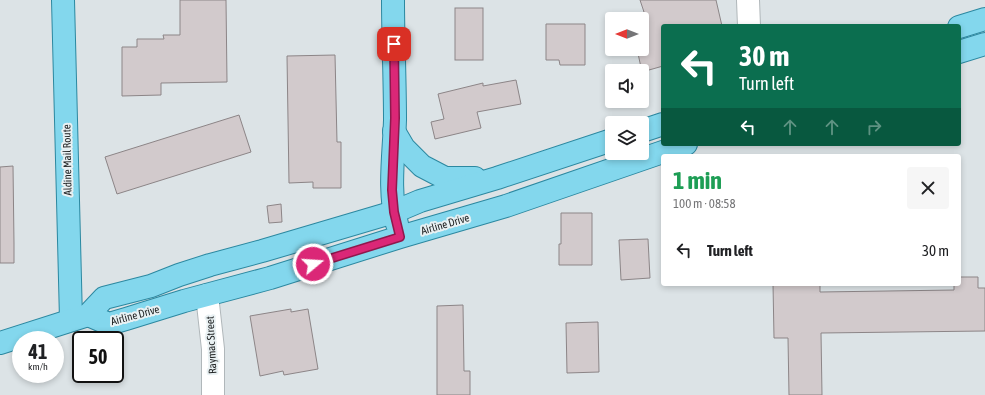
<!DOCTYPE html>
<meta charset="utf-8">
<style>
:root{--surface:#fff;--page:#f6f6f6;--text:#202124;--muted:#757577}
body{margin:0;font-family:"Asap Condensed",sans-serif;background:var(--page);color:var(--text);height:100vh;display:flex;flex-direction:column;font-size:15px;white-space:nowrap}
*{box-sizing:border-box;margin:0}
p{font-size:13px;color:var(--muted)}
.icon{flex:none;width:22px;height:22px;fill:none;stroke:currentColor;stroke-width:2;stroke-linecap:round;stroke-linejoin:round}
.map{position:relative;flex:1;overflow:hidden}
.panel{position:absolute;left:661px;top:154px;width:300px;height:132px;display:flex;flex-direction:column;background:var(--surface);border-radius:4px;box-shadow:0 2px 6px #0003}
.panel>*{flex:none}
.banner{position:absolute;left:661px;top:24px;width:300px;height:122px;border-radius:4px;box-shadow:0 2px 6px #0003;background:#0b6e4f;color:#fff;overflow:hidden}
.needle{width:26px;rotate:270deg}
.fabs{position:absolute;left:605px;top:12px;display:grid;gap:8px}
.fabs a{display:grid;place-items:center;width:44px;height:44px;border-radius:4px;background:var(--surface);box-shadow:0 2px 6px #0003;font-size:20px}
.speed{position:absolute;left:12px;top:331px;display:flex;gap:8px;font-size:20px;font-weight:700;text-align:center}
.speed>*{display:grid;place-content:center;width:52px;height:52px;border-radius:50%;background:var(--surface);box-shadow:0 2px 6px #0003;line-height:1}
.speed small{font-size:10px;font-weight:400}
.speed .limit{border:2px solid #111;border-radius:6px;background:#fff;color:#111}
.pin{position:absolute;display:grid;place-items:center;width:34px;height:34px;color:#fff;margin:-17px;border-radius:8px;box-shadow:0 2px 6px #0006}
.me{position:absolute;width:44px;margin:-22px;rotate:72deg;stroke-linejoin:round;filter:drop-shadow(0 0 3px #0008)}
.turn{display:flex;align-items:center;gap:14px;height:84px;padding:0 12px;font-size:18px}
.turn .icon{width:52px;height:52px;stroke-width:2.5}
.turn b{display:block;font-size:28px;line-height:34px}
.lanes{display:flex;align-items:center;height:38px;padding:0 12px;background:#0003;justify-content:center;gap:20px;direction:ltr}
.lanes .off{opacity:.35}
.round{display:grid;place-items:center;flex:none;width:42px;height:42px;border-radius:4px;background:var(--page)}
.overview{display:flex;align-items:center;justify-content:space-between;height:68px;padding:0 12px}
h1{font-size:24px;font-weight:700;line-height:30px;color:#1e9e55}
ul{padding:0;list-style:none}
li{display:flex;align-items:center;gap:12px;height:56px;padding:0 12px}
li div{flex:1}
li b{display:block;font-size:15px}
li em{font-style:normal}
.map>svg:first-child{display:block}
</style>
<div class="map">
<svg width="985" height="395" viewBox="0 0 985 395">
<rect width="100%" height="100%" fill="#dce3e6"/>
<g fill="#d2cacc" stroke="#8c8587">
<polygon points="180,0 226,0 227,82 161,83 161,95 122,96 122,47 137,47 137,39 164,39 163,35 180,35"/>
<polygon points="640,0 716,0 722,26 663,26 663,66 642,72 637,49 642,49 642,13 644,12"/>
<rect x="455" y="8" width="28" height="52"/>
<polygon points="546,24 585,24 585,65 560,65 559,60 546,60"/>
<polygon points="335,55 337,142 341,142 341,188 313,188 313,182 289,183 287,56"/>
<polygon points="516,80 521,104 477,112 481,128 435,139 431,122 444,119 438,94 483,83 483,86"/>
<polygon points="239,115 251,152 117,194 105,157"/>
<polygon points="13,166 14,244 14,263 0,263 0,167"/>
<polygon points="281,204 282,222 269,223 267,206"/>
<polygon points="561,213 592,213 592,265 559,265 559,244 561,244"/>
<polygon points="648,239 650,278 621,280 619,240"/>
<polygon points="959,277 978,277 978,288 985,288 985,331 821,333 822,395 789,395 788,338 774,338 773,284 820,284 820,292 954,290 954,284 959,284"/>
<polygon points="463,305 464,371 470,371 470,395 437,395 437,306"/>
<polygon points="291,309 291,312 308,309 318,369 284,375 283,371 260,376 250,316"/>
<polygon points="598,322 599,372 567,373 566,323"/>
</g>
<g fill="none" stroke-linecap="round" stroke-linejoin="round">
<g stroke="#b0b7ba" stroke-width="24">
<g id="minor">
<polyline points="748,0 749,26"/>
<polyline points="207,295 213,349 213,395"/>
</g>
</g>
<g stroke="#2c88a0" stroke-width="24">
<g id="major">
<polyline points="63,0 71,320"/>
<path d="M393,0C393,40 395,80 395,120C394,154 388,191 397,224"/>
<polyline points="959,27 985,19"/>
<polyline points="959,52 985,44"/>
<polyline points="394,131 404,148 422,166 445,178 475,178"/>
<polyline points="642,131 663,124"/>
<polyline points="88,315 109,324 126,319 184,301 270,278 400,237 506,206 686,144"/>
<polyline points="0,343 88,315 104,298 151,286 179,275 210,265 262,251 394,212 420,201 497,178 612,140"/>
</g>
</g>
<use href="#minor" stroke="#fff" stroke-width="22"/>
<use href="#major" stroke="#83d7ed" stroke-width="22"/>
</g>
<g fill="none" stroke-linecap="round" stroke-linejoin="round">
<g stroke="#8e194d" stroke-width="10">
<polyline id="route" points="313,264 400,237 394,212 392,190 395,118 394,44"/>
</g>
<use href="#route" stroke="#db2777" stroke-width="7"/>
</g>
<g text-anchor="middle" dominant-baseline="central" stroke-width="4" stroke-linejoin="round" paint-order="stroke">
<g font-size="11" fill="#222526" stroke="#e9f1f3">
<text transform="translate(67 160) rotate(-91)">Aldine Mail Route</text>
<text transform="translate(445 224) rotate(-16)">Airline Drive</text>
<text transform="translate(135 315) rotate(-15)">Airline Drive</text>
<text transform="translate(211 345) rotate(-93)">Raymac Street</text>
</g>
</g>
</svg>
<div class="fabs">
<a><svg class="needle" viewBox="-14 -14 28 28"><path d="M0-13l5 13h-10z" fill="#e53935"/><path d="M0 13l5-13h-10z" fill="#757577"/></svg></a>
<a><svg class="icon" aria-label="sound" viewBox="0 0 24 24"><path d="M4 9h4l5-4v14l-5-4H4zM17 9q2 3 0 6"/></svg></a>
<a><svg class="icon" aria-label="layers" viewBox="0 0 24 24"><path d="M12 4l9 5-9 5-9-5zM3 14l9 5 9-5"/></svg></a>
</div>
<div class="speed"><div>41<small>km/h</small></div><div class="limit">50</div></div>
<div class="pin" style="left:394px;top:44px;background:#d93025"><svg class="icon" aria-label="arrive" viewBox="0 0 24 24"><path d="M6 21V4h12l-3 4 3 4H6"/></svg></div>
<svg class="me" style="left:313px;top:264px" viewBox="-20 -20 40 40"><circle r="17" fill="#db2777" stroke="#fff" stroke-width="3"/><path d="M0-11L8 9 0 5-8 9z" fill="#fff"/></svg>
<div class="banner">
<div class="turn"><svg class="icon" aria-label="left" viewBox="0 0 24 24"><path d="M17 20v-9H6M10 6l-5 5 5 5"/></svg><div><b>30 m</b>Turn left</div></div>
<div class="lanes"><svg class="icon" aria-label="left" viewBox="0 0 24 24"><path d="M17 20v-9H6M10 6l-5 5 5 5"/></svg><svg class="icon off" aria-label="ahead" viewBox="0 0 24 24"><path d="M12 20V5M6 11l6-6 6 6"/></svg><svg class="icon off" aria-label="ahead" viewBox="0 0 24 24"><path d="M12 20V5M6 11l6-6 6 6"/></svg><svg class="icon off" aria-label="right" viewBox="0 0 24 24"><path d="M7 20v-9h11M14 6l5 5-5 5"/></svg></div>
</div>
<section class="panel">
<div class="overview"><div><h1>1 min</h1><p>100 m · 08:58</p></div><a class="round"><svg class="icon" aria-label="close" viewBox="0 0 24 24"><path d="M6 6l12 12M18 6L6 18"/></svg></a></div>
<ul>
<li><svg class="icon" aria-label="left" viewBox="0 0 24 24"><path d="M17 20v-9H6M10 6l-5 5 5 5"/></svg><div><b>Turn left</b></div><em>30 m</em></li>
</ul>
</section>
</div>
